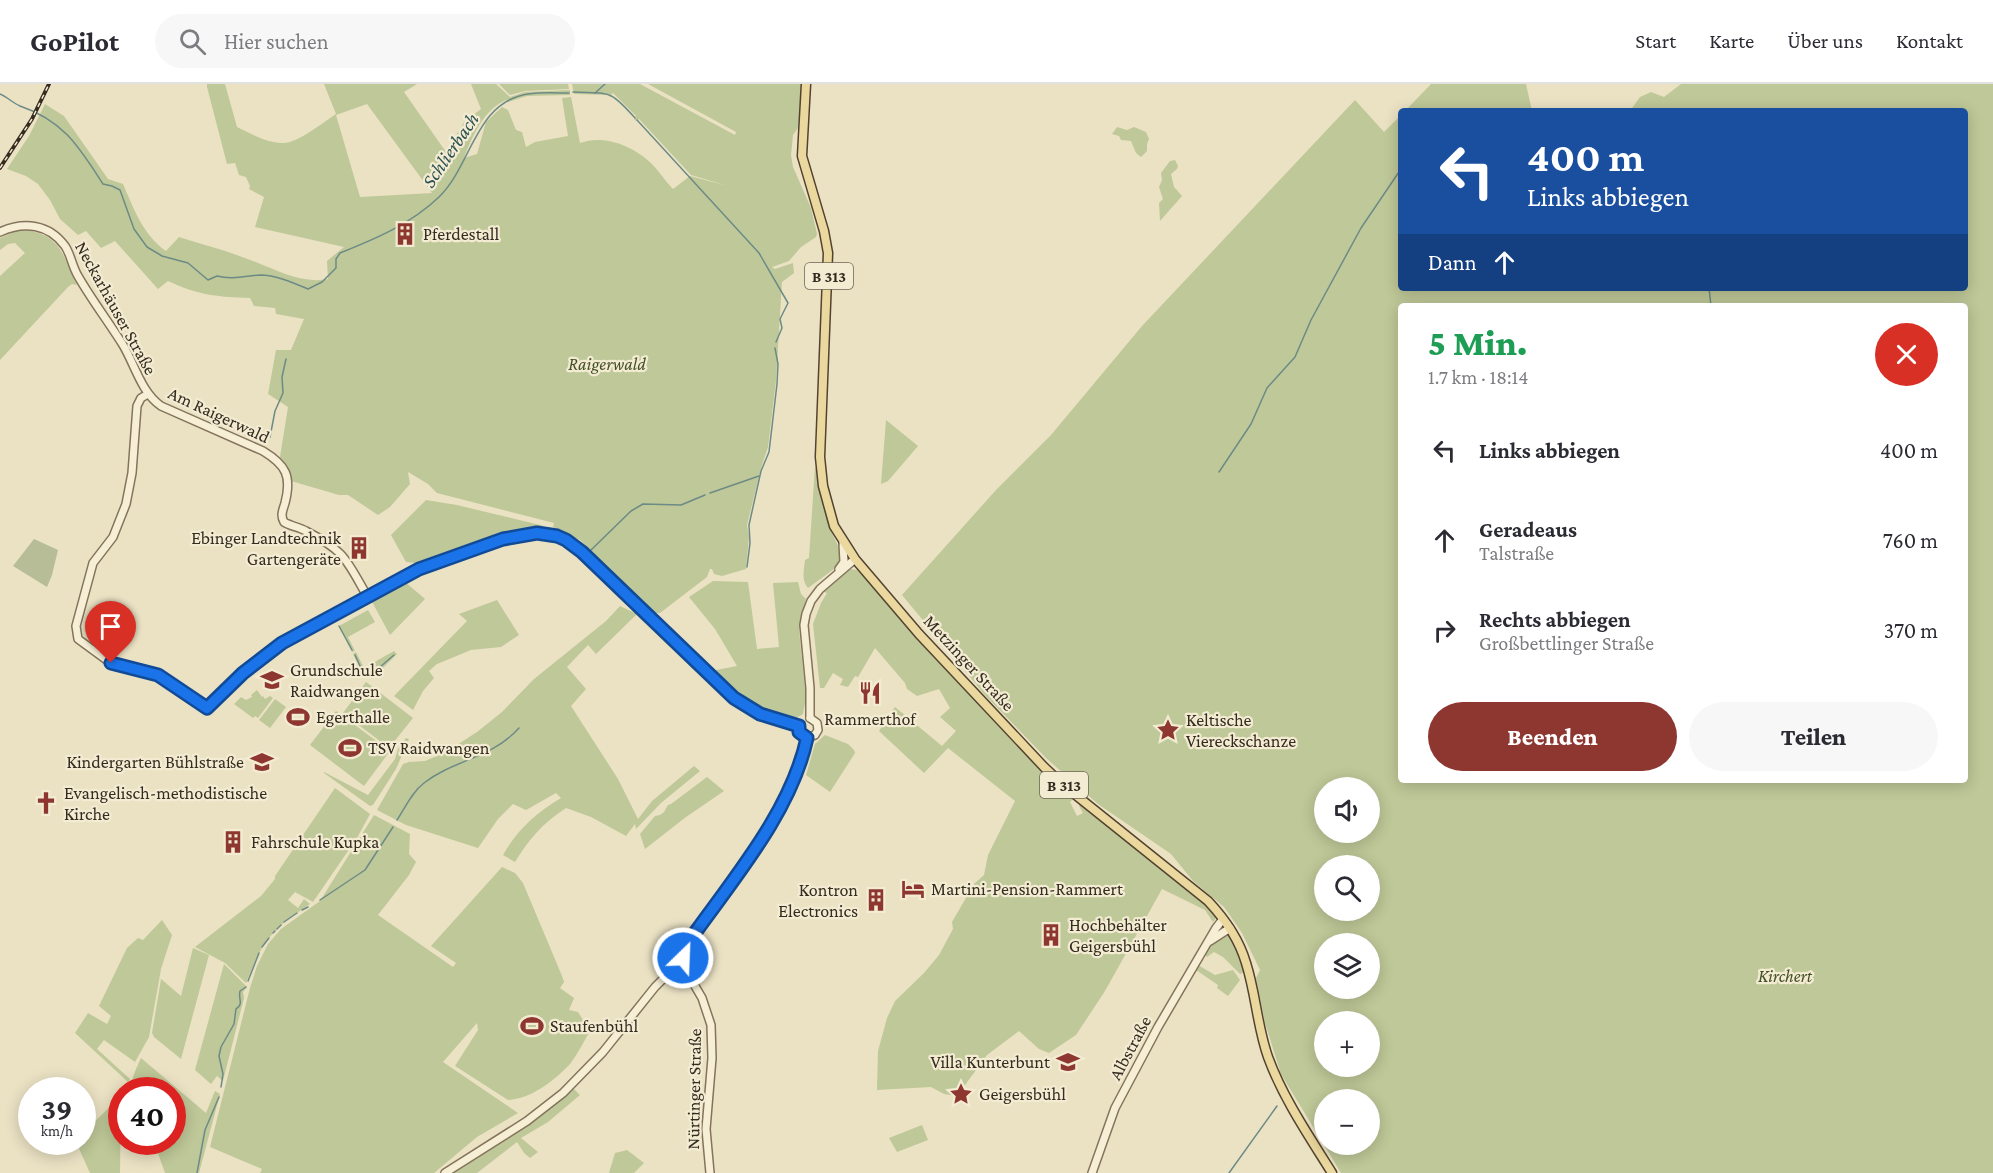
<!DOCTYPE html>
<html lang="de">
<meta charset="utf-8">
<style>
:root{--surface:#fff;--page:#f7f7f7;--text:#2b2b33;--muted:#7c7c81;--line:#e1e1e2;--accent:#8e3630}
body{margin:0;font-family:"Crimson Pro",serif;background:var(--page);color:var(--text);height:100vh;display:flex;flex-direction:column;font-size:22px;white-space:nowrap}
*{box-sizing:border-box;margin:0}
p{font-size:20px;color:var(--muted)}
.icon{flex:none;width:33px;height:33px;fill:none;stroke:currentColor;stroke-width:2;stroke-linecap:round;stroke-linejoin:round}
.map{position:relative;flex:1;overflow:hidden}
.panel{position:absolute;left:1398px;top:219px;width:570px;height:480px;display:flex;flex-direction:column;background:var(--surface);border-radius:6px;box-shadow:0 3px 15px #0003}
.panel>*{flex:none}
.top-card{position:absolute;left:1398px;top:24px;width:570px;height:183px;border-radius:6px;box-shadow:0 3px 15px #0003;background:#1a4fa0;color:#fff;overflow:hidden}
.buttons{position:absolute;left:1314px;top:693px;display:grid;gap:12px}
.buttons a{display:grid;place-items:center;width:66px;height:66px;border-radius:50%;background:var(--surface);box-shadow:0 3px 15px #0003;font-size:30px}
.speed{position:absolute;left:18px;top:993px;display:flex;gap:12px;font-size:30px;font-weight:700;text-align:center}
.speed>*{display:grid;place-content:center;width:78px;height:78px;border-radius:50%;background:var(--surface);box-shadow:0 3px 15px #0003;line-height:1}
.speed small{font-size:15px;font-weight:400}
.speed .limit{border:9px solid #d22;background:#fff;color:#111}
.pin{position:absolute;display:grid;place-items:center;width:51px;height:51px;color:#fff;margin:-62px -26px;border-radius:50% 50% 50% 0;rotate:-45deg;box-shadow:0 0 6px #0007}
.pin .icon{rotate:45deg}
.me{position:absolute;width:66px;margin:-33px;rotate:24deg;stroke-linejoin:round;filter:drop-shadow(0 0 4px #0008)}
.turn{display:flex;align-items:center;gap:21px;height:126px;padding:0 30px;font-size:27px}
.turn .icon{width:78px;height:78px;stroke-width:2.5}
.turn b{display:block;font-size:42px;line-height:51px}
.then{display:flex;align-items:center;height:57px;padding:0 30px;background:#0003;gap:12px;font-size:22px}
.round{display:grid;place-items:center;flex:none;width:63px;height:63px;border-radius:32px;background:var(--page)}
.summary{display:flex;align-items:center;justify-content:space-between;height:102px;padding:0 30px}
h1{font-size:36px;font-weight:800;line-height:45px;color:#1e9e55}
.cta{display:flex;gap:12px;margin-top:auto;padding:12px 30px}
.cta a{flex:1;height:69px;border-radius:36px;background:var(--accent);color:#fff;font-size:24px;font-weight:800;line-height:69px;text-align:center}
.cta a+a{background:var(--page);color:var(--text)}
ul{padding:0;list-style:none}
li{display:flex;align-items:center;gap:18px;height:90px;padding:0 30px}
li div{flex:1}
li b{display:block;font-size:22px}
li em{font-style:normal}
header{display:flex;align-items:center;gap:36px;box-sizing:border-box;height:84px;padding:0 30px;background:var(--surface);border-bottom:2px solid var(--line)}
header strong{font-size:28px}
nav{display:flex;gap:33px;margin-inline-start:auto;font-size:21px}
.search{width:420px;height:54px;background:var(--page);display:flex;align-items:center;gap:15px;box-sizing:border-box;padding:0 21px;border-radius:33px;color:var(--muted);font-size:22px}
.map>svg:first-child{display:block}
</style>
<header>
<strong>GoPilot</strong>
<div class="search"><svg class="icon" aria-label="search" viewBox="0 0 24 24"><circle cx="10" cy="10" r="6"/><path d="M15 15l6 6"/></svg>Hier suchen</div>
<nav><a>Start</a><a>Karte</a><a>Über uns</a><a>Kontakt</a></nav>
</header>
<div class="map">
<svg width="1993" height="1089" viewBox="0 0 1993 1089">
<rect width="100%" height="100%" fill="#ebe2c4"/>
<g fill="#bfc898" fill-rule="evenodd">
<path d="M207,0H225L237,43C250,49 266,59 282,59C297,60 322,39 336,30L324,0H417L404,8L446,68L464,38L481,25L471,0H496L510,13L525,8L570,6V11L527,12L508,18L506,16C484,25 472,53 464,74L477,70L486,38L502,23L508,26L516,46L522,48L526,63L535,58L568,52L562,14L571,13L580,59C604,50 633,62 651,79C659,87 665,97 673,105L690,92L728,102L691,91L639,35L636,37L634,35L636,32L613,9L611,11L574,10L572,0H640L735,51L736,48L648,0H802L798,44L793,51L791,71L793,83L811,124L817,150L816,153L801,163L789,177L772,183L775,185L793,179L794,189L782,198L776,297L768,363L761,384L747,441L749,453L746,485L722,492L714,490L712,485H710L707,493L660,529H654L580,456L553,443L554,439L437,409L428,400L408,388L410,400L390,423L378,431L348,411H339L291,397L289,387L280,373L288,323L268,310L276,266H291L304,235L276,230L275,224L254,222L250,214C217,213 198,211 168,197L158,205L115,157L101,164L86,147L78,151L60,135L50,116L38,100L26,92L7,85L29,52L45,20L64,32L108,95L123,100C134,125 143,151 166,167L179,153C200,160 222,165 242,173C270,182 298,201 328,195L327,177L344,163L255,143L264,113L249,105L250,102L246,93L239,91L235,79L227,80L207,3ZM367,20L432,109L360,113L336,31Z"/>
<polygon points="499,0 568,0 569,5 525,7 510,11"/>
<polygon points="1431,0 1526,0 1532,27 1405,27"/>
<path d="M1681,0H1993V1089H1341L1281,990L1265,939L1256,894L1260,886L1242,849L1224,823L1193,797L1171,770L1098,720L1046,674L985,611L902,511L996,406L1051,351L1142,242L1355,16L1384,48L1401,31V204H1965V27H1630L1640,13L1651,8L1664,13ZM1401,222H1965V696H1401ZM1324,704H1370V748H1324ZM1324,782H1370V826H1324ZM1324,860H1370V904H1324ZM1324,938H1370V982H1324ZM1324,1016H1370V1060H1324Z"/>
<polygon points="1117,43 1127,46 1134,43 1146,48 1149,55 1147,60 1147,67 1141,73 1136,69 1131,57 1121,56 1119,52 1112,50"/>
<polygon points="1175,76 1178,82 1177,85 1171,90 1174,103 1182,112 1160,137 1159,119 1163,115 1159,103 1162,96 1161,89 1170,77"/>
<path d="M26,146C63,152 62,172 77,201L72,200L68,203L0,276V192L25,169L15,159L8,160L0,166V154L16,147Z"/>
<polygon points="886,336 918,362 888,397 881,400"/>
<path d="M815,382L829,443L842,470L841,477L834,485L808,504C801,496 804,486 805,476L809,474Z"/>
<path d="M426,416L457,421L544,442C499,446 458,464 415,479L406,478L391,451Z"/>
<polygon points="851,485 857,486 861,490 1038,681 1075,713 1070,718 1077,732 1083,729 1079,722 1080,720 1201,815 1212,827 1216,834 1213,838 1205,826 1162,805 1105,907 1076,951 1049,969 1039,965 1019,947 987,971 957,1012 944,1010 931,1003 877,1006 878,967 887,934 895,917 924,889 939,871 953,845 952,838 974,800 984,791 988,771 1015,717 948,664 924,689 879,647 895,623 942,662 956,647 940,633 950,624 939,605 917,612 907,605 905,599 875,564 858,593 855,592 848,603 840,601 843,595 833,589 824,604 820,604 813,540 821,519 827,509 821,507"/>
<polygon points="404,497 425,515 390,551 371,516"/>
<path d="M713,497L748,498L757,565L779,563L773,499L798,498L801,510L806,515L799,546L806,614L803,630C780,648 728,602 711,587L737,582L715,545L689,513Z"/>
<polygon points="497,516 519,551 501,563 471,566 437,580 429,587 434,594 423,607 413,626 394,612 467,537 459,530"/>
<path d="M620,522L637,530L596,570L588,561L567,583L586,605L571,622L618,695L638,735L652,717L694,682L700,687L661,719L636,745L635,740L626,752L591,733L566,724C543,739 529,755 515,778L503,771C517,746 536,729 561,714L556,709L526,726L513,720L498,735L478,764L406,741L377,726L403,680L409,678L425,677L446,668L477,648L502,628L534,595L606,537Z"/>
<polygon points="368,526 375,538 348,553 355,567 352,568 339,542"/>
<polygon points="394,567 397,570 372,595 361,586 353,570 356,568 364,584"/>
<polygon points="366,598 413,634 389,664 343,629"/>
<polygon points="257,606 262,613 263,612 265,615 270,612 273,614 258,634 255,632 253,634 234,620 241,613 246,616 252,613 251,611"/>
<polygon points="275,615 286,623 270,644 259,636"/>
<polygon points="336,627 390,667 364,702 310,661"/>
<polygon points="825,651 848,660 854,666 855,669 830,708 806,691 815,660"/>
<polygon points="406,654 409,655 396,685 373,721 370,722 324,689 324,688 368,711 395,675 398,665"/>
<polygon points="707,693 724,707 686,733 645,765 640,750 655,732 660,731 664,728 668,721 671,720"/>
<path d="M335,704L370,730L357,754L313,818L295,808L288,816L298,824L304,815L310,820C273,844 262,857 246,899L225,879L195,863L261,812L275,795V792Z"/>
<path d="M374,731L410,750L409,770L416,778L409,791L378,831L453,883L456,879L431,862L502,783L515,789L523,799L562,892L564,898L560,904L574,914L569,926L578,928L590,947C584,957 578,970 570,980C555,996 531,1015 508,1016L455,982L478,946L477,939L443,978L518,1029L477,1053L434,1089H260L262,1085L210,1063L250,904L257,882L268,860L281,845L320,817Z"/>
<polygon points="162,836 172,851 161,885 149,953 135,978 104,956 97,965 130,995 128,998 75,949 88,929 107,940 111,932 99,922 127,864 138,854 143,856"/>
<polygon points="1226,849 1235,860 1245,888 1240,890 1223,873 1214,868 1207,873 1205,871 1211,859"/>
<polygon points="193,864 209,871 181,975 154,953 152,949 161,895 181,912"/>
<polygon points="224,880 247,903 243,908 244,914 223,997 217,992 211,1000 195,986"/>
<polygon points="1198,881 1215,891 1233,886 1240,896 1228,912 1217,904 1218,901 1196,886"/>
<path d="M141,974L206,1029L215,1007L220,1010L199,1089H165L154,1058H172V1006H132C130,996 137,983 141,974Z"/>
<polygon points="573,1004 580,1011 548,1038 521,1054 538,1068 530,1074 524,1069 517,1058 477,1089 449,1089 537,1034"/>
<polygon points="121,1012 120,1089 90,1089 76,1058 82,1058 83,1049"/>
<polygon points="922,1041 928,1056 897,1068 889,1054"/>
<polygon points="627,1066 644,1079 634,1089 609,1089 615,1069"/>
</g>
<polygon fill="#b6bd97" points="34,455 58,466 52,491 47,503 13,482"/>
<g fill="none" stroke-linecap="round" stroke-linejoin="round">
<g stroke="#6d8b86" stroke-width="1.5">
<path d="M573,8C611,10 609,5 635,34"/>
<polyline points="595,9 605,0"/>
<path d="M0,10C7,13 13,19 20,22C64,37 79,63 103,100L112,102L120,106L134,145L147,163L162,172L188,179L208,196L217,192C232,196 245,192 260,191C276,191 294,199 308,205L322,198L336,184V175L340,169C375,155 411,140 439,113C472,81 475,18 528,10C541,8 556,9 569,9"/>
<polyline points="637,36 759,169 788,219 780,235 782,244 776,258"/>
<polyline points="1709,204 1711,222"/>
<polyline points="270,353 275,327 283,309 282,293 286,275"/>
<polyline points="1219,388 1251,340 1267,304 1295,273 1311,236 1361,144 1401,85"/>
<polyline points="710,409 759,392"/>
<polyline points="591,466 631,427 643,420 681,421 705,411"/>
<polyline points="747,483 750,459 749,441 761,387 769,368 777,300 778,280 775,264"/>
<polyline points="339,542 352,566"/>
<polyline points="355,571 361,584 369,588"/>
<polyline points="380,583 394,571"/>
<path d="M397,736C405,724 412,708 424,699C455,675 491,675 519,644"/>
<polyline points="320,816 365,786 393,743"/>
<polyline points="302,826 308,823"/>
<polyline points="284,838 297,829"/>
<polyline points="277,845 281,841"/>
<polyline points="273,849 275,847"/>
<polyline points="262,863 269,854"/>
<polyline points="248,897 259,869"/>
<path d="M221,1003L223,990L219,972L221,963L234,940L236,925C244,920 238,915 240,907L246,903"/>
<polyline points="197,1089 205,1046 219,1013"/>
<polyline points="1229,1089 1277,1022"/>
</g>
<g stroke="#84745c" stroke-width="10">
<g id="minor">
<path d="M0,148C24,137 49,140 65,162C71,171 72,182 78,192C91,215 108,237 123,261C135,281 141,308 161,322L263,367C286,381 292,392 285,419C283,426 280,431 284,438C290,442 299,443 306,447C345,467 346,475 367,512"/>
<path d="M148,310L141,314L137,322L132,389L126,420L113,453L93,479L76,542L78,555L108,577L158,591L207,623L243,589L290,554L403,492L503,455C539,446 552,446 582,468L734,614L760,630L799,642"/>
<polyline points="839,485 844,478 843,459"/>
<polyline points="810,634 810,604 804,541 806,530 811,517 820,505 855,475"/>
<polyline points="807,654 815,651 818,646 817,639 810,634"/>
<polyline points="1210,857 1230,844"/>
<path d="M680,870C727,801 788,736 807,654"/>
<polyline points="680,870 688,890 702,914 711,941 712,974 706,1045 710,1089"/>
<polyline points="680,870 675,868 668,871 666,876 667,882 672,886 678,886 688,889"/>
<polyline points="445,1089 527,1037 563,1009 603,968 655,903 672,886"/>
<polyline points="1092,1089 1115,1024 1158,943 1216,844 1223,835"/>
</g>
</g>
<g stroke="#524230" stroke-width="11">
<path id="major" d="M806,0L802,72L824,147L828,169L820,373L823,402L834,442L855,475L919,550L1044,683L1062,700L1208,817C1225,835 1239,855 1246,879C1256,910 1257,942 1268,973C1283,1014 1309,1052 1332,1089"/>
</g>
<use href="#minor" stroke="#f6efd6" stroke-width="7"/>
<use href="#major" stroke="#ebd89e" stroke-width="8"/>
<g stroke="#352b1f" stroke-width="4">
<polyline id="rail" points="0,84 32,35 49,0"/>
</g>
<use href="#rail" stroke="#f3ecd3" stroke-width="1.5" stroke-dasharray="4.5" stroke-linecap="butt"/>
</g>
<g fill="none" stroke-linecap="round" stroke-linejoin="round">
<g stroke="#114b97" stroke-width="15">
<path id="route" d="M111,579L158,591L207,624L243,589L282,559L419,485L503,455L537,449L557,452L566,456L582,468L734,614L760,630L799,642V648L807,654C790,733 725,804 680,870L683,874"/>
</g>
<use href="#route" stroke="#1a73e8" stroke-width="10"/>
</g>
<defs>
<g id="building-bare" transform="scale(1.8)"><path d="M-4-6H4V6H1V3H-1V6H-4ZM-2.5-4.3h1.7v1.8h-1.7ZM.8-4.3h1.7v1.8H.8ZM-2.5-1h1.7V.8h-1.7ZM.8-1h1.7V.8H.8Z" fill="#8e3630" stroke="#f3ecd3" stroke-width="2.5" paint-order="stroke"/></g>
<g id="school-bare" transform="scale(1.8)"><path d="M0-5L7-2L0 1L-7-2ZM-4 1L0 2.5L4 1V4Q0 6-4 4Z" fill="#8e3630" stroke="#f3ecd3" stroke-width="2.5" paint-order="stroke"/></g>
<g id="restaurant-bare" transform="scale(1.8)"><path d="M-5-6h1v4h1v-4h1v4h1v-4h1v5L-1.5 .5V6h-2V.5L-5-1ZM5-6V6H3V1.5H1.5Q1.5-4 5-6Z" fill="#8e3630" stroke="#f3ecd3" stroke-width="2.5" paint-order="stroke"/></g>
<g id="stadium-bare" transform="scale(1.8)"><path d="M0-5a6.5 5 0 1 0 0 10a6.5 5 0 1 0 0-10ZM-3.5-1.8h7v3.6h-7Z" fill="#8e3630" stroke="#f3ecd3" stroke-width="2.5" paint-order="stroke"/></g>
<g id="sight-bare" transform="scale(1.8)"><path d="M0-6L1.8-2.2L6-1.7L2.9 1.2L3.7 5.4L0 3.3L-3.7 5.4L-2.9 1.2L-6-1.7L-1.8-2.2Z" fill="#8e3630" stroke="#f3ecd3" stroke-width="2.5" paint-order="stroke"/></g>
<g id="church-bare" transform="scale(1.8)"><path d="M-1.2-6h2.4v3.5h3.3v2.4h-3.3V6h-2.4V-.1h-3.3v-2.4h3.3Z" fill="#8e3630" stroke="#f3ecd3" stroke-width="2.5" paint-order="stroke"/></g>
<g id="hotel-bare" transform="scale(1.8)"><path d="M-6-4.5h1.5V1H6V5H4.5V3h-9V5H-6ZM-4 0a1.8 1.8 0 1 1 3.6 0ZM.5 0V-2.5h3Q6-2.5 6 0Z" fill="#8e3630" stroke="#f3ecd3" stroke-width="2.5" paint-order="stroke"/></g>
</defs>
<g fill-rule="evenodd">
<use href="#building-bare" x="405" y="150"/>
<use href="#building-bare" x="359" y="464"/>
<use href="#school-bare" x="272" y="596"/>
<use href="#restaurant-bare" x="870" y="609"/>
<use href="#stadium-bare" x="298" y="633"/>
<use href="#sight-bare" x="1168" y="646"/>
<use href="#stadium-bare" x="350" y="664"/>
<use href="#school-bare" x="262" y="678"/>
<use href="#church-bare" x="46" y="719"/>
<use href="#building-bare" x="233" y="758"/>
<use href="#hotel-bare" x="913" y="805"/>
<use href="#building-bare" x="876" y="816"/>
<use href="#building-bare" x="1051" y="851"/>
<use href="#stadium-bare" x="532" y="942"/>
<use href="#school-bare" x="1068" y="978"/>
<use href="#sight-bare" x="961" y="1010"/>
</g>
<g text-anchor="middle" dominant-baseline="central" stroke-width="4.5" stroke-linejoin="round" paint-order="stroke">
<g fill="#f3ecd3" stroke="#6e6555" stroke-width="1.5">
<rect x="805" y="179" width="48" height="26" rx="4.5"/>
<rect x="1040" y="688" width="48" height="26" rx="4.5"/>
</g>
<g font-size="16" font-weight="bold" fill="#352b1f">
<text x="829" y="192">B 313</text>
<text x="1064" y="701">B 313</text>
</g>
<g font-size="18" fill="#352b1f" stroke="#f3ecd3" text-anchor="start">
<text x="423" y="150">Pferdestall</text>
<text x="341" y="454" text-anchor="end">Ebinger Landtechnik<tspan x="341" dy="21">Gartengeräte</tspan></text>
<text x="290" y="586">Grundschule<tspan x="290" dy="21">Raidwangen</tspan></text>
<text x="316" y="633">Egerthalle</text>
<text x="870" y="635" text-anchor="middle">Rammerthof</text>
<text x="1186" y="636">Keltische<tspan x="1186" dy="21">Viereckschanze</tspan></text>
<text x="368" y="664">TSV Raidwangen</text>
<text x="244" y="678" text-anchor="end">Kindergarten Bühlstraße</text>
<text x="64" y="709">Evangelisch-methodistische<tspan x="64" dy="21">Kirche</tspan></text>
<text x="251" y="758">Fahrschule Kupka</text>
<text x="931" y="805">Martini-Pension-Rammert</text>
<text x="858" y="806" text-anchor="end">Kontron<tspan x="858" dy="21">Electronics</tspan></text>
<text x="1069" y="841">Hochbehälter<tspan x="1069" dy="21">Geigersbühl</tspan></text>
<text x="550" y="942">Staufenbühl</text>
<text x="1050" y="978" text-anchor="end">Villa Kunterbunt</text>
<text x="979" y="1010">Geigersbühl</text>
</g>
<g font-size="18" fill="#352b1f" stroke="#f3ecd3">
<text transform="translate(116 224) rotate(61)">Neckarhäuser Straße</text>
<text transform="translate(219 331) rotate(25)">Am Raigerwald</text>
<text transform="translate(969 579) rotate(47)">Metzinger Straße</text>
<text transform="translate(1130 964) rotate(-62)">Albstraße</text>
<text transform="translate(694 1005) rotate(-89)">Nürtinger Straße</text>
</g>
<g font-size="18" font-style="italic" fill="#435027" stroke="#f3ecd3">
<text x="607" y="280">Raigerwald</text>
<text x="1785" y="892">Kirchert</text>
</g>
<g font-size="20" font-style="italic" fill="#2f5353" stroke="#f3ecd3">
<text transform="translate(450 66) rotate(-56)">Schlierbach</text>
</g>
</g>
</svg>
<div class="buttons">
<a><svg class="icon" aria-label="sound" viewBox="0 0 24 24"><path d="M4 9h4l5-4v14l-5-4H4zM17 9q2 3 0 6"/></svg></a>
<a><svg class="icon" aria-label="search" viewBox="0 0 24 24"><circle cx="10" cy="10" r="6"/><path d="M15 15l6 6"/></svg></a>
<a><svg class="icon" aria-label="layers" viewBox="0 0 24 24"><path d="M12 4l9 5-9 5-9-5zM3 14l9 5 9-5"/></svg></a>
<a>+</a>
<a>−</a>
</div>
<div class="speed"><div>39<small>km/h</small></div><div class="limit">40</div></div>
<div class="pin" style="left:111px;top:579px;background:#d93025"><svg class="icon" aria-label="arrive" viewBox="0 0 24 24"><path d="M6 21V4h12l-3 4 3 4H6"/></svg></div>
<svg class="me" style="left:683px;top:874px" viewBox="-20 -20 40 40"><circle r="17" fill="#1a73e8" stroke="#fff" stroke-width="3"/><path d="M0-11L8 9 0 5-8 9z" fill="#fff"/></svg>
<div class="top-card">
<div class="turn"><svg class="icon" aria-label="left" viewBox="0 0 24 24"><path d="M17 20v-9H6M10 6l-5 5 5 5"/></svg><div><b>400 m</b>Links abbiegen</div></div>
<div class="then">Dann<svg class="icon" aria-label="ahead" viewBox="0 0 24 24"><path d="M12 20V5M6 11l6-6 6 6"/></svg></div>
</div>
<section class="panel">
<div class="summary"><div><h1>5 Min.</h1><p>1.7 km · 18:14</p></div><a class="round" style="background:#d93025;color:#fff"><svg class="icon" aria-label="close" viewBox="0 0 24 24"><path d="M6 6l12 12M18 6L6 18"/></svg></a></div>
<ul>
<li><svg class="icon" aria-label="left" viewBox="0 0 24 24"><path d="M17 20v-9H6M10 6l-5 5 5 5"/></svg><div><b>Links abbiegen</b></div><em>400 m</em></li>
<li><svg class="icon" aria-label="ahead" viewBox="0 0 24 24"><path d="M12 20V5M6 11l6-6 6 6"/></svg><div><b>Geradeaus</b><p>Talstraße</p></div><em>760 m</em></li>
<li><svg class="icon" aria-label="right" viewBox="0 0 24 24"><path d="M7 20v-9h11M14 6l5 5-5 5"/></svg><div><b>Rechts abbiegen</b><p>Großbettlinger Straße</p></div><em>370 m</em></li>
</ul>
<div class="cta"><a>Beenden</a><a>Teilen</a></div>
</section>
</div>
